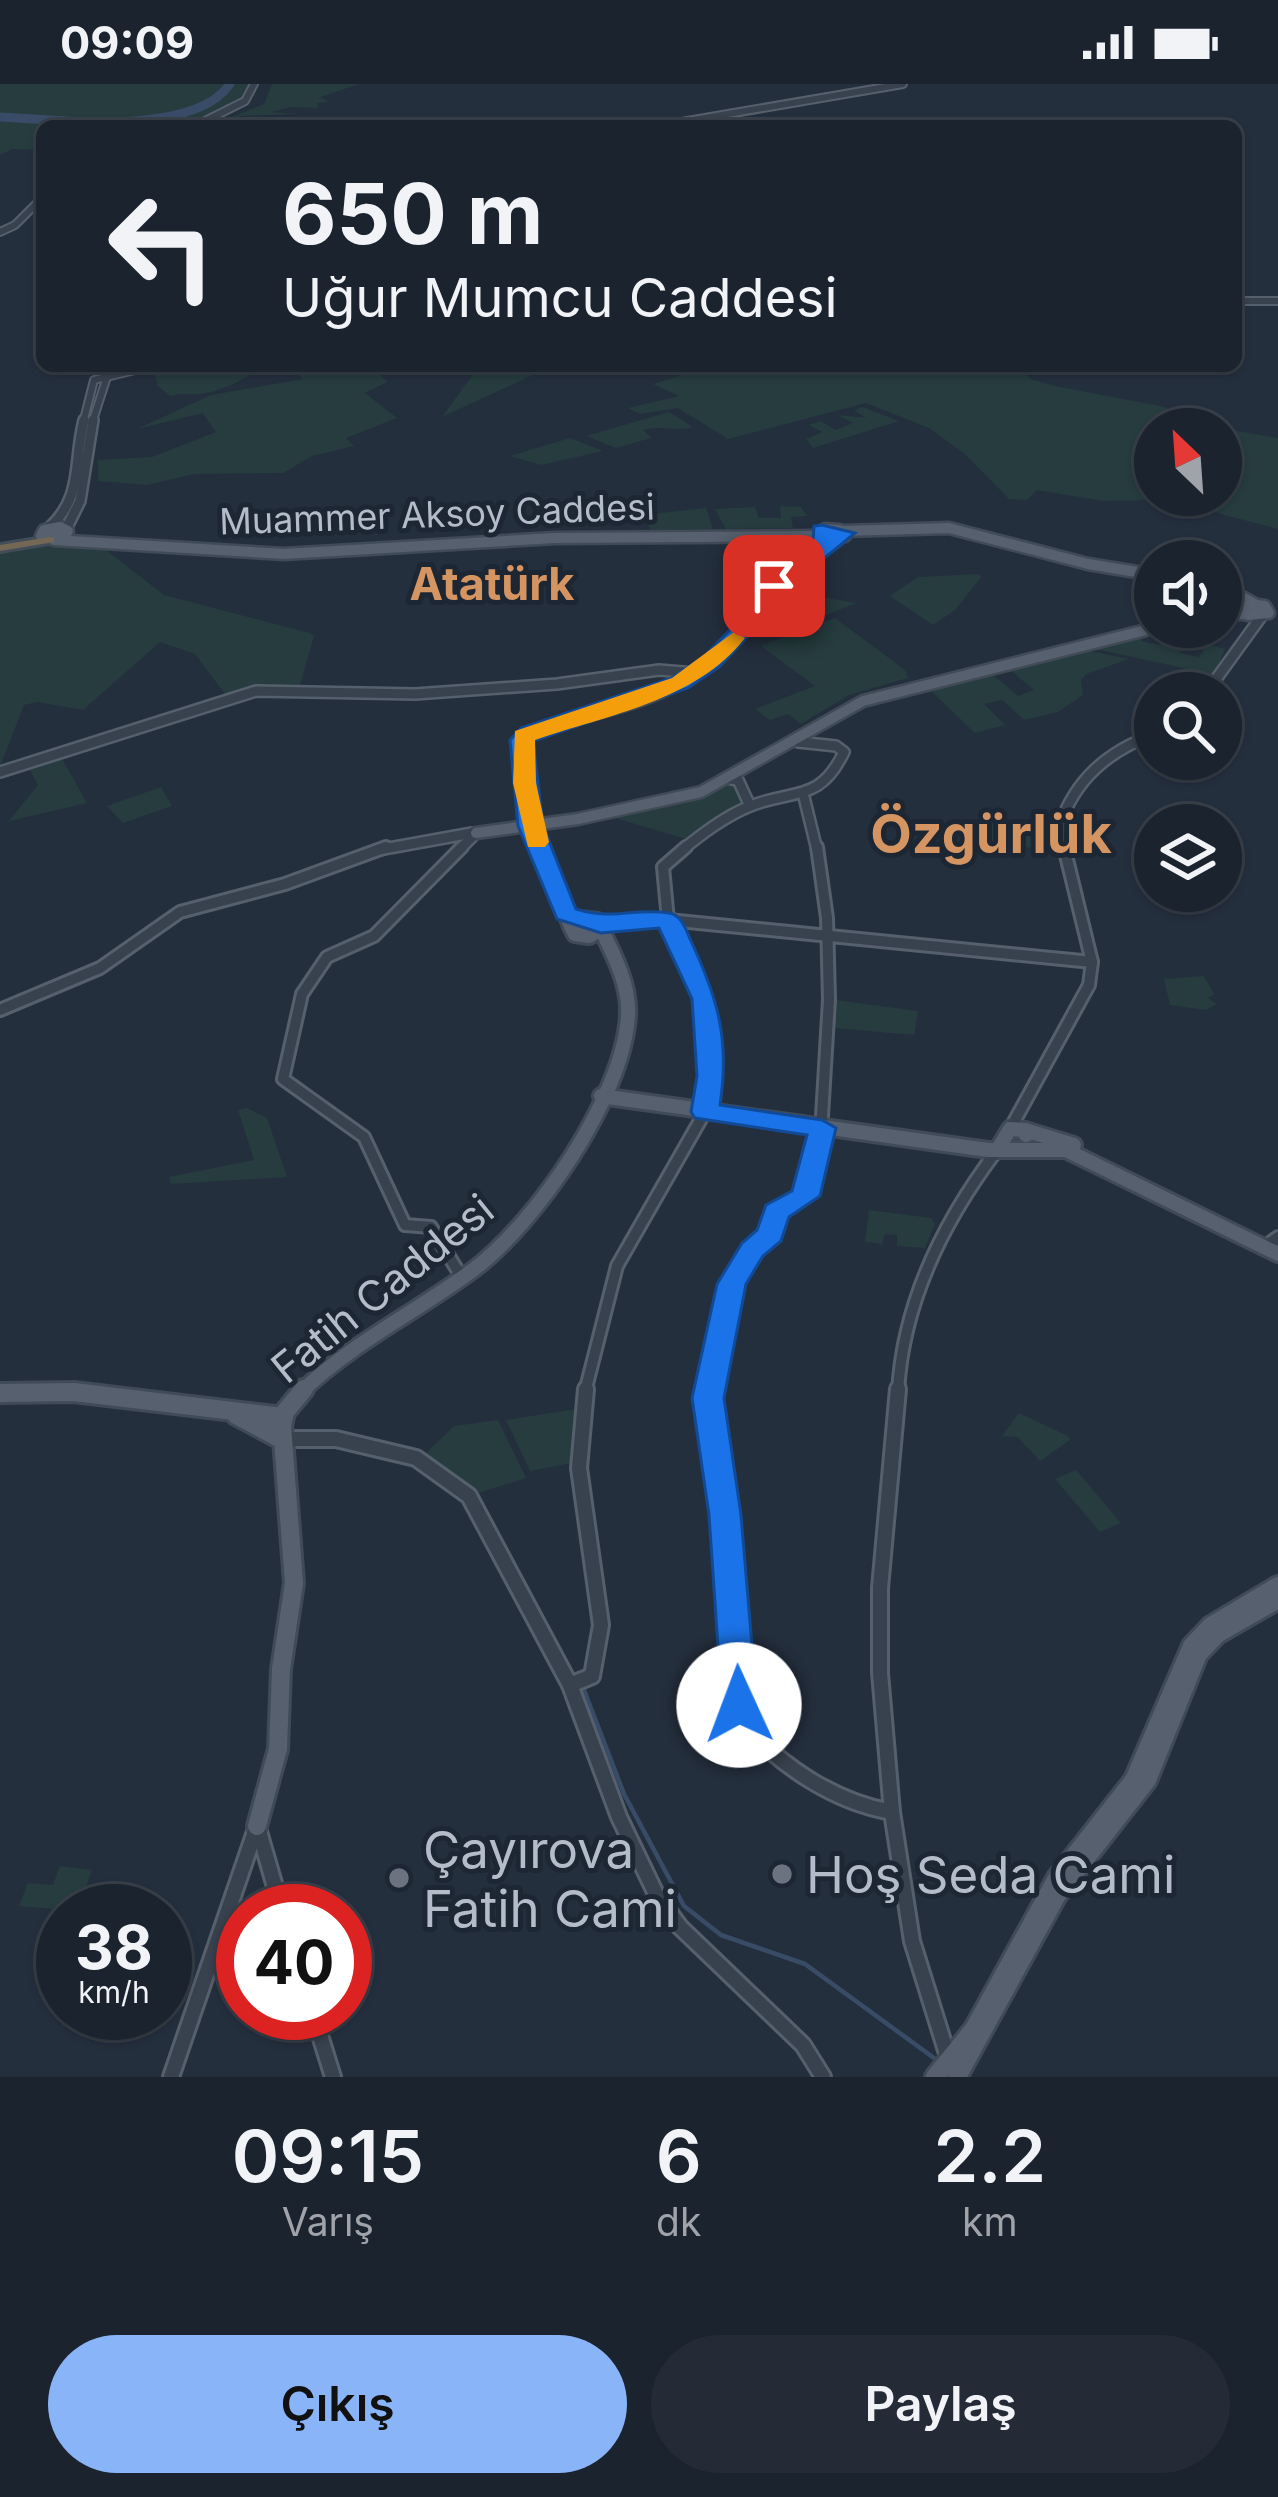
<!DOCTYPE html>
<html lang="tr">
<meta charset="utf-8">
<style>
:root{--surface:#1b232e;--page:#242b36;--text:#f1f3f6;--muted:#a0a4aa;--line:#39404a;--accent:#8ab4f8}
body{margin:0;font-family:Inter,sans-serif;background:var(--page);color:var(--text);height:100vh;display:flex;flex-direction:column;font-size:45px;white-space:nowrap}
*{box-sizing:border-box;margin:0}
p{font-size:39px;color:var(--muted)}
.icon{flex:none;width:66px;height:66px;fill:none;stroke:currentColor;stroke-width:2;stroke-linecap:round;stroke-linejoin:round}
.map{position:relative;height:1993px;overflow:hidden}
.panel{display:flex;flex-direction:column;background:var(--surface);flex:1}
.panel>*{flex:none}
.top-card{position:absolute;left:36px;top:36px;width:1206px;height:252px;border-radius:18px;box-shadow:0 3px 9px #0004,0 0 0 3px var(--line);background:#1b232e;color:var(--text);overflow:hidden}
.needle{width:78px;rotate:335deg}
.buttons{position:absolute;left:1134px;top:324px;display:grid;gap:24px}
.buttons a{display:grid;place-items:center;width:108px;height:108px;border-radius:50%;background:var(--surface);box-shadow:0 3px 9px #0004,0 0 0 3px var(--line);font-size:60px}
.speed{position:absolute;left:36px;top:1800px;display:flex;gap:24px;font-size:60px;font-weight:700;text-align:center}
.speed>*{display:grid;place-content:center;width:156px;height:156px;border-radius:50%;background:var(--surface);box-shadow:0 3px 9px #0004,0 0 0 3px var(--line);line-height:1}
.speed small{font-size:30px;font-weight:400}
.speed .limit{border:18px solid #d22;background:#fff;color:#111}
.pin{position:absolute;display:grid;place-items:center;width:102px;height:102px;color:#fff;margin:-51px;border-radius:24px;box-shadow:0 6px 18px #0006}
.me{position:absolute;width:132px;margin:-66px;rotate:358deg;stroke-linejoin:round;filter:drop-shadow(0 0 9px #0008)}
.turn{display:flex;align-items:center;gap:42px;height:252px;padding:0 48px;font-size:54px}
.turn .icon{width:156px;height:156px;stroke-width:2.5}
.turn b{display:block;font-size:84px;line-height:102px}
.eta{display:flex;justify-content:space-evenly;align-items:center;height:204px;text-align:center}
.eta b{font-size:72px;font-weight:600;line-height:84px}
.primary-button{display:flex;gap:24px;margin-top:auto;padding:24px 48px}
.primary-button a{flex:1;height:138px;border-radius:72px;background:var(--accent);color:#111;font-size:48px;font-weight:600;line-height:138px;text-align:center}
.primary-button a+a{background:var(--page);color:var(--text)}
.status{display:flex;justify-content:space-between;align-items:center;height:84px;padding:0 60px;background:var(--surface);direction:ltr}
.status svg{height:33px;fill:currentColor}
.map>svg:first-child{display:block}
</style>
<div class="status"><b>09:09</b><svg viewBox="0 0 49 12"><path d="M0 12V9h3v3zM5 12V6h3v6zM10 12V3h3v9zM15 12V0h3v12zM26 1h20v11H26zM47 4h2v5h-2z"/></svg></div>
<div class="map">
<svg width="1278" height="1993" viewBox="0 0 1278 1993">
<rect width="100%" height="100%" fill="#242f3e"/>
<g fill="#263c3f" fill-rule="evenodd">
<polygon points="0,0 254,0 250,13 195,42 42,42 42,66 12,65 0,71"/>
<polygon points="272,0 359,0 320,13 329,18 317,19 318,24 291,23 271,28 296,30 241,32 215,40 264,20"/>
<path d="M172,282H266C247,293 222,308 199,310C189,311 181,309 170,312L158,302L155,291Z"/>
<polygon points="289,282 371,282 387,298 365,309 397,334 346,354 354,362 312,372 283,389 194,390 147,401 98,397 98,376 152,373 216,348 203,329 137,345 211,311 303,295"/>
<polygon points="479,282 552,282 442,333"/>
<path d="M691,282H1016L1031,295L1055,302L1165,323L1186,338L1278,354V445L1168,416L1104,417L1037,406L1027,416L1009,415L965,370L929,344L866,319L728,355L678,324L640,330L628,324L679,312L653,300L698,286ZM1221,345V411H1155V345Z"/>
<polygon points="862,323 899,337 813,364 806,355 823,348 809,341 820,337 836,346 853,339 838,331 866,334 854,326"/>
<path d="M669,328L693,343C674,348 662,341 643,346L651,354L616,364L586,352Z"/>
<polygon points="570,354 603,367 541,381 510,372"/>
<polygon points="780,422 801,423 807,432 791,433 793,444 726,445 715,425 755,423 759,434 781,434"/>
<polygon points="706,424 713,445 651,446 642,431"/>
<polygon points="41,460 98,460 164,511 310,549 314,552 300,601 225,610 195,570 160,558 83,626 38,618 24,621 0,683 0,468"/>
<polygon points="978,490 982,492 955,526 933,541 890,512 918,493"/>
<polygon points="784,507 788,507 856,519 796,543 778,536 788,525 774,518"/>
<polygon points="835,534 905,586 908,594 849,611 801,640 788,630 770,636 755,625 815,602 761,562"/>
<polygon points="1145,549 1141,557 1160,561 1167,553 1176,555 1172,561 1182,564 1179,569 1199,573 1207,560 1225,565 1215,589 1210,590 1096,565"/>
<polygon points="1084,566 1129,575 1086,590 1081,596 1083,611 1058,628 1024,636 1002,616 984,620 1005,641 975,649 928,604 991,589 1018,612 1034,606 1009,585"/>
<polygon points="62,675 87,719 9,737 38,701 30,686"/>
<polygon points="727,700 736,704 742,720 696,753 686,755 612,733"/>
<polygon points="161,703 172,722 123,739 107,722"/>
<polygon points="972,737 1047,746 1056,767 1015,762 1015,753 1000,751 997,759 967,755"/>
<polygon points="1204,892 1214,910 1208,914 1217,920 1206,926 1170,921 1164,895"/>
<polygon points="835,916 918,927 914,951 834,944"/>
<polygon points="247,1024 267,1034 287,1093 171,1100 169,1093 254,1076 238,1026"/>
<polygon points="869,1126 931,1134 935,1140 925,1164 897,1162 897,1151 885,1150 882,1160 865,1158"/>
<polygon points="576,1325 572,1379 530,1387 506,1336"/>
<polygon points="1019,1329 1068,1352 1070,1356 1040,1377 1018,1353 1002,1352"/>
<polygon points="498,1336 526,1394 472,1411 462,1396 424,1371 454,1342"/>
<polygon points="1076,1386 1121,1439 1100,1448 1055,1395"/>
<polygon points="705,1602 722,1603 730,1609 730,1636 738,1651 704,1661"/>
<polygon points="60,1782 92,1786 77,1827 19,1822 28,1799 53,1801"/>
</g>
<g fill="none" stroke-linecap="round" stroke-linejoin="round">
<polyline stroke="#394c67" stroke-width="4.5" points="584,1606 624,1710 684,1822 721,1851 805,1880 934,1974"/>
<path stroke="#394c67" stroke-width="9" d="M0,33C59,36 194,53 230,0"/>
<g stroke="#565f6c" stroke-width="10">
<g id="minor-far3">
<polyline points="195,42 245,17 254,0"/>
<polyline points="658,42 903,0"/>
<polyline points="0,148 15,141 42,114"/>
<polyline points="1236,217 1278,217"/>
<polyline points="83,339 94,296 152,282"/>
<polyline points="92,339 107,293"/>
</g>
</g>
<g stroke="#565f6c" stroke-width="14">
<g id="minor-far2">
<path d="M48,445C84,413 73,379 84,336"/>
<polyline points="66,445 80,417 93,336"/>
<polyline points="1206,609 1261,533"/>
<polyline points="0,688 256,607 415,610 557,600 659,586 695,589"/>
<polyline points="731,695 738,696 750,722"/>
<polyline points="804,713 817,766"/>
<polyline points="378,766 472,749"/>
<polyline points="459,766 476,749"/>
<path d="M682,766C702,750 724,733 748,723C793,704 819,720 844,668L836,662L798,658"/>
<path d="M1065,766L1059,743C1075,695 1108,667 1155,650"/>
</g>
</g>
<g stroke="#565f6c" stroke-width="16">
<g id="minor-far1">
<polyline points="601,841 668,836 1092,878"/>
<polyline points="0,926 100,884 180,828 285,800 386,763"/>
<polyline points="1010,1045 1089,901 1092,878 1064,763"/>
<polyline points="1271,1158 1278,1153"/>
<polyline points="461,1192 431,1143 405,1141 364,1053 283,995 302,910 327,873 374,852 462,763"/>
<polyline points="585,1308 617,1182 705,1028 710,992 705,915 668,836 663,783 686,763"/>
<path d="M709,1308C716,1274 719,1234 731,1201C741,1172 769,1158 776,1128L806,1112L821,1049L829,916L827,834L817,763"/>
<path d="M898,1308C903,1217 944,1136 998,1065"/>
</g>
</g>
<g stroke="#565f6c" stroke-width="20">
<g id="minor">
<path d="M710,1305L741,1638C780,1681 833,1718 892,1728"/>
<polyline points="898,1305 880,1504 880,1589 892,1728 912,1857 949,1976"/>
<polyline points="283,1355 336,1355 416,1374 469,1412 570,1601 619,1733 656,1810 680,1843 803,1961 823,1993"/>
<polyline points="570,1601 592,1592 601,1541 579,1384 586,1305"/>
<polyline points="258,1744 282,1827"/>
<polyline points="313,1929 333,1993"/>
<polyline points="171,1993 257,1742"/>
</g>
</g>
<g stroke="#414a57" stroke-width="15">
<g id="major-far2">
<polygon points="60,443 68,447 64,453 41,452 44,446"/>
<polygon points="825,445 840,446 845,452 825,455 819,450"/>
<polyline points="843,447 949,444 1088,480 1155,491"/>
<polyline points="54,456 284,470 555,454 820,452"/>
<polyline points="1221,501 1255,520"/>
<polygon points="1250,520 1265,522 1269,529 1248,531 1242,524"/>
<polyline points="1221,530 1245,530"/>
<polyline points="476,749 578,735 701,708 863,617 1158,543"/>
<path d="M540,766L529,738L523,652C579,629 646,625 696,588C749,549 782,492 838,456"/>
</g>
</g>
<g stroke="#414a57" stroke-width="20">
<g id="major-far1">
<polyline points="539,763 571,842"/>
<polygon points="579,835 597,837 601,845 589,852 575,850 571,842"/>
<polyline points="601,1012 988,1066 1066,1066 1278,1170"/>
<polyline points="1025,1046 1074,1061"/>
<polyline points="998,1065 1010,1045 1025,1046 1026,1051"/>
<path d="M301,1308C352,1259 416,1228 473,1186C536,1139 623,1013 628,932C630,902 614,871 601,845"/>
</g>
</g>
<g stroke="#414a57" stroke-width="24">
<g id="major">
<polyline points="0,1309 74,1308 283,1333"/>
<polyline points="236,1331 281,1355"/>
<polyline points="257,1742 278,1665 281,1585 294,1499 282,1342 285,1328 304,1305"/>
<polyline points="935,1993 974,1945 1057,1794 1134,1696 1192,1562 1211,1542 1278,1502"/>
<polyline points="957,1993 1057,1811 1147,1696 1198,1570 1217,1550 1278,1515"/>
</g>
</g>
<g stroke="#434c59" stroke-width="6">
<polygon id="highway" points="50,453 54,454 54,458 0,467 0,461"/>
</g>
<use href="#minor-far3" stroke="#38414e" stroke-width="6"/>
<use href="#minor-far2" stroke="#38414e" stroke-width="9"/>
<use href="#minor-far1" stroke="#38414e" stroke-width="10"/>
<use href="#minor" stroke="#38414e" stroke-width="14"/>
<use href="#major-far2" stroke="#56606e" stroke-width="10"/>
<use href="#major-far1" stroke="#56606e" stroke-width="14"/>
<use href="#major" stroke="#56606e" stroke-width="18"/>
<use href="#highway" fill="#746855" fill-rule="evenodd"/>
</g>
<path fill="#1a73e8" stroke="#114b97" stroke-width="3" d="M822,441L855,449L810,486L720,582L688,604L533,657L543,742L576,825C615,837 635,823 669,829C682,831 686,846 691,857C718,915 730,956 720,1021L822,1036L836,1044L820,1112L789,1133L781,1157L763,1172L746,1200L724,1314L741,1431L757,1621L752,1631L739,1635L727,1631L722,1621L709,1431L692,1314L717,1200L742,1159L757,1146L766,1121L792,1107L807,1051L695,1034L691,1028L697,992L692,915L659,844L601,849L557,835L518,742L510,656L521,644L672,594L705,572L767,506L766,497L813,456L814,442Z"/>
<path fill="#f59e0b" d="M734,548L745,554C696,617 607,631 535,656L536,699L549,758L545,763H528L513,699L515,647L672,594Z"/>
<g fill="#6b7280" stroke="#1d2633" stroke-width="4.5">
<circle cx="782" cy="1790" r="12"/>
<circle cx="399" cy="1794" r="12"/>
</g>
<g text-anchor="middle" dominant-baseline="central" stroke-width="10" stroke-linejoin="round" paint-order="stroke">
<g font-size="36" fill="#b4bcc9" stroke="#1d2633">
<text transform="translate(437 430) rotate(-2)">Muammer Aksoy Caddesi</text>
</g>
<g font-size="42" fill="#b4bcc9" stroke="#1d2633">
<text transform="translate(382 1204) rotate(-39)">Fatih Caddesi</text>
</g>
<g font-size="45" font-weight="bold" fill="#d59563" stroke="#1d2633">
<text x="492" y="499">Atatürk</text>
</g>
<g font-size="51" fill="#b4bcc9" stroke="#1d2633" text-anchor="start">
<text x="423" y="1765">Çayırova<tspan x="423" dy="59">Fatih Cami</tspan></text>
<text x="806" y="1790">Hoş Seda Cami</text>
</g>
<g font-size="54" font-weight="bold" fill="#d59563" stroke="#1d2633">
<text x="991" y="749">Özgürlük</text>
</g>
</g>
</svg>
<div class="buttons">
<a><svg class="needle" viewBox="-14 -14 28 28"><path d="M0-13l5 13h-10z" fill="#e53935"/><path d="M0 13l5-13h-10z" fill="#a0a4aa"/></svg></a>
<a><svg class="icon" aria-label="sound" viewBox="0 0 24 24"><path d="M4 9h4l5-4v14l-5-4H4zM17 9q2 3 0 6"/></svg></a>
<a><svg class="icon" aria-label="search" viewBox="0 0 24 24"><circle cx="10" cy="10" r="6"/><path d="M15 15l6 6"/></svg></a>
<a><svg class="icon" aria-label="layers" viewBox="0 0 24 24"><path d="M12 4l9 5-9 5-9-5zM3 14l9 5 9-5"/></svg></a>
</div>
<div class="speed"><div>38<small>km/h</small></div><div class="limit">40</div></div>
<div class="pin" style="left:774px;top:502px;background:#d93025"><svg class="icon" aria-label="arrive" viewBox="0 0 24 24"><path d="M6 21V4h12l-3 4 3 4H6"/></svg></div>
<svg class="me" style="left:739px;top:1621px" viewBox="-20 -20 40 40"><circle r="19" fill="#fff"/><path d="M0-13L10 11 0 6-10 11z" fill="#1a73e8"/></svg>
<div class="top-card">
<div class="turn"><svg class="icon" aria-label="left" viewBox="0 0 24 24"><path d="M17 20v-9H6M10 6l-5 5 5 5"/></svg><div><b>650 m</b>Uğur Mumcu Caddesi</div></div>
</div>
</div>
<section class="panel">
<div class="eta">
<div><b>09:15</b><p>Varış</p></div>
<div><b>6</b><p>dk</p></div>
<div><b>2.2</b><p>km</p></div>
</div>
<div class="primary-button"><a>Çıkış</a><a>Paylaş</a></div>
</section>
